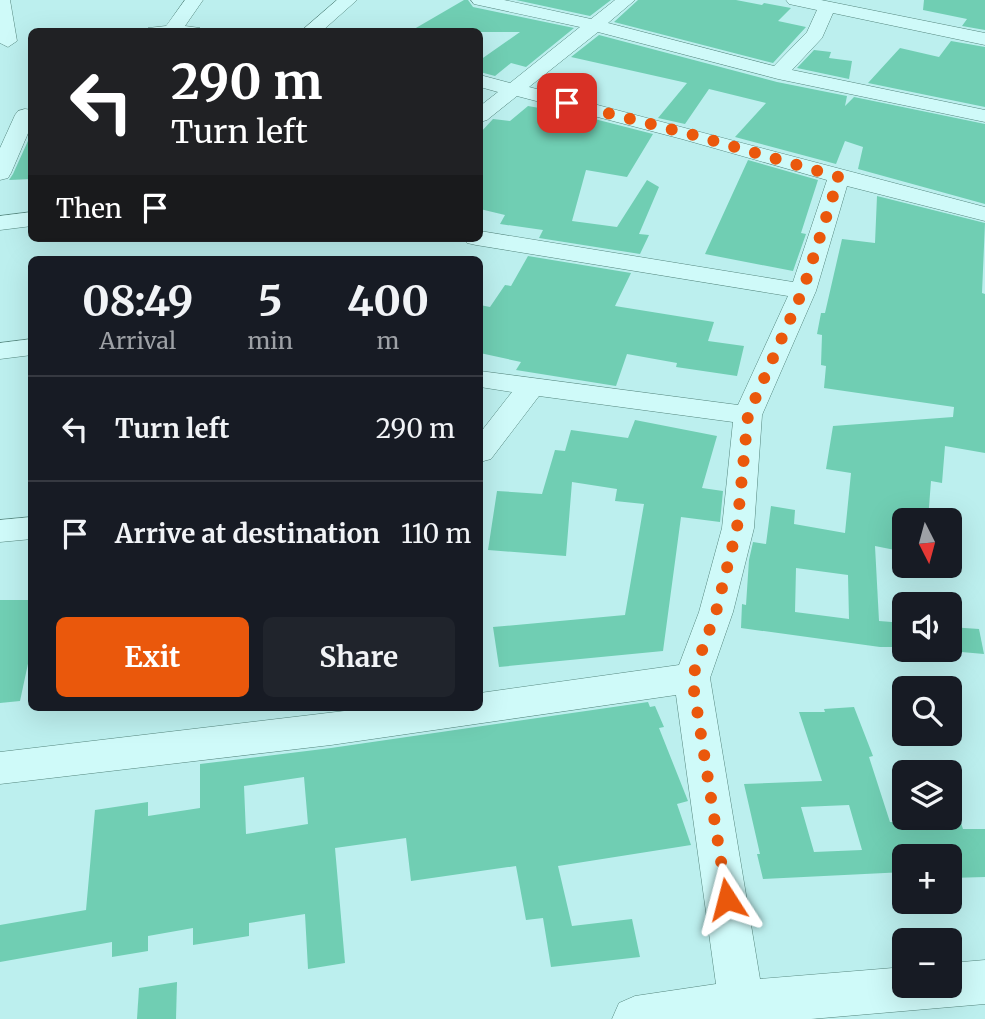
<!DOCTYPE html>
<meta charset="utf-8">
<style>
:root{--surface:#171b24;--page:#20242c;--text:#f1f3f6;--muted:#9ea1a6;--line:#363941;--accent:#ea580c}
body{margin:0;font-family:Merriweather,serif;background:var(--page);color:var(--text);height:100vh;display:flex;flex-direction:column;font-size:26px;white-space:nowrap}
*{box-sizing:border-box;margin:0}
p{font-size:23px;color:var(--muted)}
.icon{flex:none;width:38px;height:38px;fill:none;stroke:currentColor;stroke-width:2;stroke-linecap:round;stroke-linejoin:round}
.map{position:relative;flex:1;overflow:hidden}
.sheet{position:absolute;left:28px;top:256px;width:455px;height:455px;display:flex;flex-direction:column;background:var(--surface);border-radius:10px;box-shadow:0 7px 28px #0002}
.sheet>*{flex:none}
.guide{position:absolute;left:28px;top:28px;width:455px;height:214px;border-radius:10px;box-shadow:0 7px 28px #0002;background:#202124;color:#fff;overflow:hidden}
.needle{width:46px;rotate:174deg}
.tools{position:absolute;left:892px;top:508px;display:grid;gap:14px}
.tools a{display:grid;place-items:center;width:70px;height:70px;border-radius:10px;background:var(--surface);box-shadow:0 7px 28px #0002;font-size:35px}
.pin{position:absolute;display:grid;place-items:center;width:60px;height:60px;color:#fff;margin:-30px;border-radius:14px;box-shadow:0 4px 10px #0006}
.me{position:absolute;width:77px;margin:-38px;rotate:351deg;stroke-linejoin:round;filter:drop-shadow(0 0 5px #0008)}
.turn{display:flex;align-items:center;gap:24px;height:147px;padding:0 28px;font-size:32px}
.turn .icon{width:91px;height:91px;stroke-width:2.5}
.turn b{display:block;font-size:49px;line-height:60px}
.then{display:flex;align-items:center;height:66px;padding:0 28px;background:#0003;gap:14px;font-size:26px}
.eta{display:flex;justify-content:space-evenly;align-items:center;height:119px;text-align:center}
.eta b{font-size:42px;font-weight:700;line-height:49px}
.button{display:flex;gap:14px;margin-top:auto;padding:14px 28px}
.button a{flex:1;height:80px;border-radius:10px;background:var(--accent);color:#fff;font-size:28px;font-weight:700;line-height:80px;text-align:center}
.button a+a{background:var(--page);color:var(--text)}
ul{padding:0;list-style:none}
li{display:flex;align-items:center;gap:21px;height:105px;padding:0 28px;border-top:2px solid var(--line)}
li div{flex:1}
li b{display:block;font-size:26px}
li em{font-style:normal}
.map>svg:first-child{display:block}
</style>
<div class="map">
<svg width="985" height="1019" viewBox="0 0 985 1019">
<rect width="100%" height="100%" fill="#bcefee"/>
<g fill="#70ceb3" fill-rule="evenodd">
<polygon points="464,0 468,0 473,7 574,28 526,67 511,63 495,76 480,72 480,60 520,32 409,32"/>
<polygon points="516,0 611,0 590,16"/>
<polygon points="638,0 736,0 762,5 764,3 791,8 778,21 806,27 773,63 614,22"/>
<polygon points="924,0 985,0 985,30 962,26 967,19 923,10"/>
<polygon points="599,35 777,82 847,96 845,106 854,97 985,124 985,204 858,169 863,147 845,141 836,164 735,137 766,103 709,89 685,124 658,118 687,83 571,57"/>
<polygon points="951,41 985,47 985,107 868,83 900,48 939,57"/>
<polygon points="814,50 831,52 829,58 852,61 849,79 797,68"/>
<polygon points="528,106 579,115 653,134 627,177 586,170 572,221 617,227 647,180 659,187 639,234 649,235 640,254 539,238 543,230 500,224 505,215 480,209 480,133 493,119 510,121"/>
<polygon points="32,132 32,179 9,180 13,174"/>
<polygon points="748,160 818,180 801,233 806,234 793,271 705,254"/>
<path d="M877,196L985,223L982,293L985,294V453L945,446L942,483L931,481L928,520H905V552L875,546L879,621L905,623V647H880L741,628L742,604L746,605L749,560L753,542L766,544L771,506L795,510L794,524L845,533L851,473L826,469L833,426L953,417L954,407L824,388L826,366L821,365L822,335L817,334L821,313H825L842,239L875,243ZM796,568L848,575L849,619L795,612Z"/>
<polygon points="528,256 631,273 615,306 714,322 708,341 744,346 737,376 676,367 677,363 627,354 616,386 516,370 521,362 480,353 480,305 490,307 505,285 511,286"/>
<polygon points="635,420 717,436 702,488 723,491 720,522 681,517 663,651 499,667 493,627 625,615 644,504 615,501 617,489 572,482 566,556 488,550 497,491 542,494 555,450 565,451 571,430 628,438"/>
<polygon points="0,600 32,600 32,645 20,701 0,703"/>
<polygon points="950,627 979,629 984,654 950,651"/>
<path d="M648,702L650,707L655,706L664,727L659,728L688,801L677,804L691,845L558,866L572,926L632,919L640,957L551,967L543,918L526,920L516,866L411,881L406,838L335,848L345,963L308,969L305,914L249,923V936L193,945V928L148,936V951L112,957V942L0,962V925L86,910L95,810L148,802V816L200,808V764L331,748ZM304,777L308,824L246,834L244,786Z"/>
<path d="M854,707L873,756L869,757L890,822L960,820L963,829H985V877L950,878V856H905V872L763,879L757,854H760L744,784L822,781L799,712H825L824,709ZM849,805L862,850L814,852L801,807Z"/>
<polygon points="177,982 176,1019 137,1019 139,988"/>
</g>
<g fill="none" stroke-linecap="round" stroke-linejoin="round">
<g stroke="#55867e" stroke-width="1">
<g id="minor">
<polygon points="0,0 10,0 17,41 8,47 0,43"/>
<polygon points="185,0 203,0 185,26 200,28 202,32 146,32 148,28 166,26"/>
<polygon points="337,0 357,0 321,32 300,32"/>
<polygon points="471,0 504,0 591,19 615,0 635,0 608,23 774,66 807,32 817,10 789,4 786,0 821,0 985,33 985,45 833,13 822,38 792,70 985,110 985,122 778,79 598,32 529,87 985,207 985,221 847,186 816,291 762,415 754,528 733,612 710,678 760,979 905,967 905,985 950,985 950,963 985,960 985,1004 811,1019 612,1019 619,1003 635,996 716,984 676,695 331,745 0,784 0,752 378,707 480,707 480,693 679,665 699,612 722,528 733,422 539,396 491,459 480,462 480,433 512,392 480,387 480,371 738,405 788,296 476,245 467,243 464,238 480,238 480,231 793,282 827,180 682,139 517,96 487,120 480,122 480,106 498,92 480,87 480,75 510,83 580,27 474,4"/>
<polygon points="25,109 32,110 32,124 11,173 8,178 0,180 0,148 15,115 18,111"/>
<polygon points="32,212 32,226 0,230 0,216"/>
<polygon points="32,339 32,355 0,359 0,343"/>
<polygon points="32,517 32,539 0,542 0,520"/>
</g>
</g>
<use href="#minor" fill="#cffaf9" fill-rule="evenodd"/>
</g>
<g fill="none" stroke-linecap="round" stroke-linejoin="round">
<polyline stroke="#ea580c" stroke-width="12" stroke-dasharray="0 21.6" points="567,103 690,134 839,177 803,290 748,415 737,528 716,612 692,678 727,899"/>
</g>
</svg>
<div class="tools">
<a><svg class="needle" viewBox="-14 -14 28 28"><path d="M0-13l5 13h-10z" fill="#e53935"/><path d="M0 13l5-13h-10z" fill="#9ea1a6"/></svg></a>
<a><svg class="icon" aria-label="sound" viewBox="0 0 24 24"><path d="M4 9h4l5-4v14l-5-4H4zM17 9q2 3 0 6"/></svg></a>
<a><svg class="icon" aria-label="search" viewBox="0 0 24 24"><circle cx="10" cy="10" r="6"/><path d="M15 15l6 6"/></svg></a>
<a><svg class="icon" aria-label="layers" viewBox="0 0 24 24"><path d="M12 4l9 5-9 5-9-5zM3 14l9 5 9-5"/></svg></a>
<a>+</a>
<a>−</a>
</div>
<div class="pin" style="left:567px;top:103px;background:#d93025"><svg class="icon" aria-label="arrive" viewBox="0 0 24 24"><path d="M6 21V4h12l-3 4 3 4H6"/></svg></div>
<svg class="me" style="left:727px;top:899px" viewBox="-20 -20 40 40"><path d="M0-17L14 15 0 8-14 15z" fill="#ea580c" stroke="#fff" stroke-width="4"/></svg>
<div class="guide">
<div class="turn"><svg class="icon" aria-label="left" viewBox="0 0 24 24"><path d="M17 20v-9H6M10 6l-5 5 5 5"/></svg><div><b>290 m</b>Turn left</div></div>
<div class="then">Then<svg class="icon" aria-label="arrive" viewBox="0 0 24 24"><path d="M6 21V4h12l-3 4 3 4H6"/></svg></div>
</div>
<section class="sheet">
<div class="eta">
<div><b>08:49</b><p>Arrival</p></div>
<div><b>5</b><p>min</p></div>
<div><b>400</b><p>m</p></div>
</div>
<ul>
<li><svg class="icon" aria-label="left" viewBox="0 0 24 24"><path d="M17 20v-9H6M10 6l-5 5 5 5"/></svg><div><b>Turn left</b></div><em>290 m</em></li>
<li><svg class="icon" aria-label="arrive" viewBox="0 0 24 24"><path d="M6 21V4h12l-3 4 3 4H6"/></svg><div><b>Arrive at destination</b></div><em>110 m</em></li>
</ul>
<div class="button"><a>Exit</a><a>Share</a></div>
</section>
</div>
